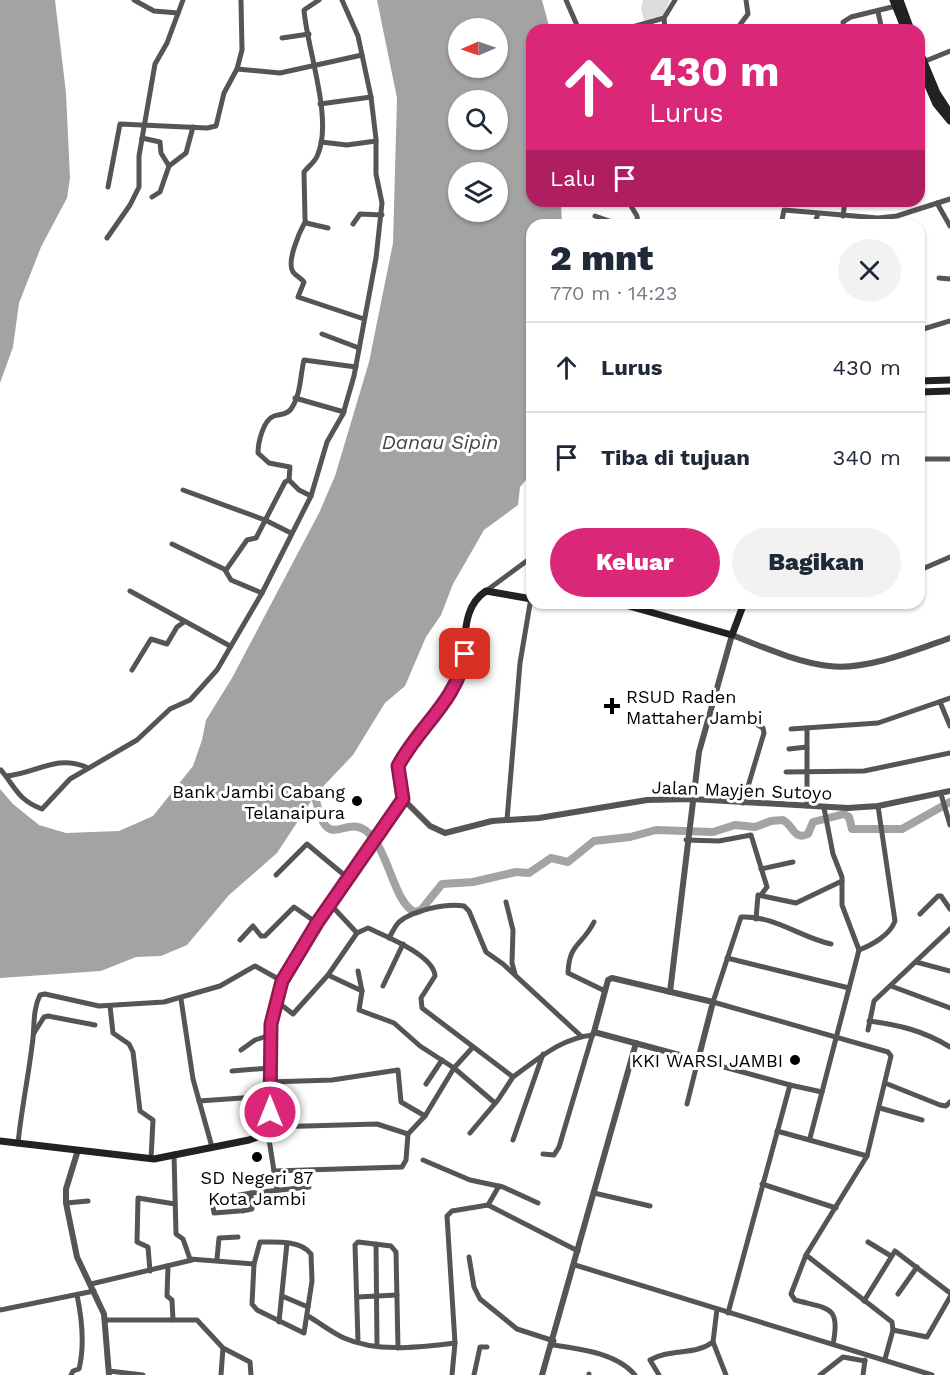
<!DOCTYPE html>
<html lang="id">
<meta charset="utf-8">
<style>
:root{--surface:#fff;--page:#f2f2f3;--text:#1f2937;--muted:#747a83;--line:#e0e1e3;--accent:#db2777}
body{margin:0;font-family:"Work Sans",sans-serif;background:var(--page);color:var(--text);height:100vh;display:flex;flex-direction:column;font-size:22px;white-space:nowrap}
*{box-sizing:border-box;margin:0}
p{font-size:20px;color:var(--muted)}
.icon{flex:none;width:33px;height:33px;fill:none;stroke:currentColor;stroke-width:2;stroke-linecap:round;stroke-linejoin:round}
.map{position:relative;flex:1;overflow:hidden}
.drawer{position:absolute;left:526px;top:219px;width:399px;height:390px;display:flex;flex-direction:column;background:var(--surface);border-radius:18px;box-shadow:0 2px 4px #0004}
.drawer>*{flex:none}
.guide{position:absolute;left:526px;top:24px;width:399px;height:183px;border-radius:18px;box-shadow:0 2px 4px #0004;background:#db2777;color:#fff;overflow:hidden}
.needle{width:39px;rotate:268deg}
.fabs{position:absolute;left:448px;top:18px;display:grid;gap:12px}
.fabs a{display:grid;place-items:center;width:60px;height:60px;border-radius:50%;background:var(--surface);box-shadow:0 2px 4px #0004;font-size:30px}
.pin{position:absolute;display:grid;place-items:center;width:51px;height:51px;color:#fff;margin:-26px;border-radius:12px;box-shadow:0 3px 9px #0006}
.me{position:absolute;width:66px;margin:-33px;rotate:0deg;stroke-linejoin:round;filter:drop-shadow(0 0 4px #0008)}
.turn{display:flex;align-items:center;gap:21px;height:126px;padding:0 24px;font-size:27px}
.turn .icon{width:78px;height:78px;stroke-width:2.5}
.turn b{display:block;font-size:42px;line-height:51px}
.then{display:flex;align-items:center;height:57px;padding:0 24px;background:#0003;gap:12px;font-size:22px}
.round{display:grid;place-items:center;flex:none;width:63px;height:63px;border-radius:32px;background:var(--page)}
.head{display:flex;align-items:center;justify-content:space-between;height:102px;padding:0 24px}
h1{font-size:36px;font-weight:800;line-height:45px}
.button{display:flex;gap:12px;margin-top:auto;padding:12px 24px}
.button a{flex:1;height:69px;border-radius:36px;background:var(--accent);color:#fff;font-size:24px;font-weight:800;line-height:69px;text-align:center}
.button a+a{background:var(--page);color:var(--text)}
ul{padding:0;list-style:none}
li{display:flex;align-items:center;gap:18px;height:90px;padding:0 24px;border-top:2px solid var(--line)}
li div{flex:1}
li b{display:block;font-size:22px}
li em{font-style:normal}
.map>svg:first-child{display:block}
</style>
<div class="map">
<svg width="950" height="1375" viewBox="0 0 950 1375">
<rect width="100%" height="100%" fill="#fff"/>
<polygon fill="#dcdcdc" points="643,0 670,0 663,15 644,21 641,8"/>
<g fill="#a3a3a3" fill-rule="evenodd">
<polygon points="0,0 55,0 66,93 70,178 67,198 41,247 19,303 13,347 0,383"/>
<path d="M377,0H542L550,30H532V201H561L562,225H532V473L520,487L518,505L484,530L453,584L441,615L426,637L405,686L385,703L353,755L315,795L277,853L229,895L187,945L161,956L136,957L101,971L0,978V789L13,804L39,825L66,833L119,831L153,816L193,766L202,740L206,720L232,678L319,513L335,476L369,362L393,243L397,98ZM459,28H498V68H459ZM459,100H498V140H459ZM459,172H498V212H459Z"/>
</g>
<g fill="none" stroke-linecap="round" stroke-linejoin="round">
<path stroke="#a3a3a3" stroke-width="8" d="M315,795C326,856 343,815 365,830C389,847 393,903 415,912L421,910L442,884L473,882L516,872L529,873L551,858L568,862L594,841L630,837L656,830L713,832L735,825L755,827L771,821L783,820C793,825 794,841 808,834L813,822L844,814L849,817L852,829H902L950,802"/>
<g stroke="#555" stroke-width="5">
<polyline points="134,0 154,11 178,13"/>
<path d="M319,0L304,10C307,49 333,118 318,154C315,163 309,165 304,172L305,219L306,223L328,228"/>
<polyline points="566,0 579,30"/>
<polyline points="878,12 882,30"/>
<polyline points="664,18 665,30"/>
<polyline points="622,30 664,18 675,0"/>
<polyline points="736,30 748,14 746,0"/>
<polyline points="844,30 843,22 851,17 896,6"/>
<polyline points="282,38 309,34"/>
<polyline points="923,62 950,51"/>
<polyline points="237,69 280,73 362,55"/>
<polyline points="320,104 371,97"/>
<polyline points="142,138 160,142 161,153 169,166"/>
<polyline points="321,142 347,145 376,141"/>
<polyline points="108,187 120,124 207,128 216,126 224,93 237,69 242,50 241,0"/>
<polyline points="152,197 160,192 169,166 186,153 193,127"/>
<polyline points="628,201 637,216 638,225"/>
<polyline points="739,201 783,204"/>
<polyline points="937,203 950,226"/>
<polyline points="595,216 621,225"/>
<polyline points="843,216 845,201"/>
<path d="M305,222C300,231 286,262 293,272C296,276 301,278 304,282L298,297L364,319"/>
<polyline points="353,224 360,214 382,215"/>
<polyline points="781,225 784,210 878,218 897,216 950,199"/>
<polyline points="814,225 818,214"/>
<polyline points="107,238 130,205 139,187 139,156 155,64 167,43 183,0"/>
<polyline points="939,278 950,279"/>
<polyline points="920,330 950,321"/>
<polyline points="322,334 359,348"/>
<polyline points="295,398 344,412"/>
<polyline points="920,459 950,459"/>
<path d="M289,480L290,467L269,463L258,453C258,443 263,420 274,416C280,414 287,415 291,409C301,395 300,376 304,360L356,367"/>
<polyline points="183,490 265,520 291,533"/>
<polyline points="172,544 226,570 247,540 256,538 285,482 289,480 299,490 311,496"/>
<polyline points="225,570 231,580 262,593"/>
<polyline points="920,570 950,557"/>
<polyline points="130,591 230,646"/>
<polyline points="486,591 532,557"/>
<polyline points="132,670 151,639 167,644 177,627 184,622"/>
<polyline points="940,702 950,726"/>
<polyline points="791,729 878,723 950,698"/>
<polyline points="789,749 807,747"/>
<path d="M1,770C16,788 18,800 42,809L70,779L137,740L170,709L190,700L217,670L262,593L311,496L327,442L343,414L354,376L376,258L382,203L376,174V139L371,97L358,36L342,0"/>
<polyline points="786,772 864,771 950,753"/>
<path d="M6,776C35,774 56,754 86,767"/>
<polyline points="941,794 950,825"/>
<polyline points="743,803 764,733 763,728 758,725"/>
<polyline points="807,806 807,728"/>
<polyline points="507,820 520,663 531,598"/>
<polyline points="686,840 719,841 751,835 767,887 761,895"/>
<polyline points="761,869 793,862"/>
<polyline points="276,875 307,844 349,879"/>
<polyline points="506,902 513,930 512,963 515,974"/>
<path d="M330,904L357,933L368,928C385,936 434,955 435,976L421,998L422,1008L513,1077C538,1059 561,1038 593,1035"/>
<polyline points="920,914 938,896 941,896 950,909"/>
<polyline points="756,919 758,895 796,903 842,881"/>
<path d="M594,922C582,946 569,943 568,973L605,991"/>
<path d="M389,938C392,933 395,926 399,922C413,910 447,903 464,906L469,911L486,952L503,964L581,1036"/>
<polyline points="240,940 253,926 261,936 265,936 294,907 317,923"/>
<path d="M831,944C802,938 773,915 741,917L713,1002L888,1052L891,1056L867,1156L806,1255L791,1294L795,1300C828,1309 841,1305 833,1344"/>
<path d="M859,950C872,945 890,935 895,921L878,806"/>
<polyline points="727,958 849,988"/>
<polyline points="916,962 950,971"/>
<polyline points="358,971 362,991 359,1010 394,1023 420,1046 454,1068 495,1103"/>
<polyline points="328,975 362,991"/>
<polyline points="383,986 403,944"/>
<polyline points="891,986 950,1008"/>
<polyline points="181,999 193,1079 212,1147"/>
<polyline points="275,1000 293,1014 328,975 357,933"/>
<polyline points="110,1006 113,1033 129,1044 133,1052 140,1111 153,1120 151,1159"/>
<path d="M869,1021C900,1025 924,1031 950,1047"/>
<polyline points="868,1030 874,1001 950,929"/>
<polyline points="34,1033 44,1017 48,1016 95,1025"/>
<polyline points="241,1050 255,1040 270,1035"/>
<polyline points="232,1071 270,1068"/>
<polyline points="270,1082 332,1080 398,1070 401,1102 425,1116"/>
<polyline points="885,1083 940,1105 946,1106 950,1102"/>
<polyline points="426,1084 442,1060"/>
<polyline points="790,1085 822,1092"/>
<polyline points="199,1101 270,1096"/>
<polyline points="687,1104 698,1060 790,1085 728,1313"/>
<polyline points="880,1108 922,1120"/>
<polyline points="270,1127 377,1124 408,1134 425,1116 454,1068 473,1047"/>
<polyline points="777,1131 867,1156"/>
<polyline points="268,1133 277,1190"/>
<polyline points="470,1133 498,1100 513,1077"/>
<polyline points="810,1138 859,950 842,905 842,877 833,854 824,808"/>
<polyline points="513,1140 543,1054"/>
<path d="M18,1144C21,1111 28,1079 32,1046C35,1029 32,1011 40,995L45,994L99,1006L164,1002L220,986L255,966L282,981"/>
<polyline points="174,1154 176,1234 183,1239 190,1259 254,1264"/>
<polyline points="543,1154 554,1155 559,1147 593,1033"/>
<polyline points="423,1160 470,1180 503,1187 538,1203"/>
<polyline points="274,1171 402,1167 406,1160 408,1134"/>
<polyline points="762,1184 836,1208"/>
<polyline points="251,1193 309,1187"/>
<polyline points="594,1193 650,1206"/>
<polyline points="66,1203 88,1201"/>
<polyline points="488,1205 578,1251"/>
<polyline points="239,1211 214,1213 212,1200 251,1193 252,1209 242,1211"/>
<path d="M260,1242C276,1242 301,1240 311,1254L312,1281L304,1333L257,1310L252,1304L254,1264Z"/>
<polyline points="868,1242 891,1256"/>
<polyline points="376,1244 377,1345"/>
<polyline points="806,1255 892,1322 893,1330 885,1359"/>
<polyline points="469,1257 474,1287 480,1299 517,1329 554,1341"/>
<polyline points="217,1259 219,1238 238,1237"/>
<polyline points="575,1265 932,1375"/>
<polyline points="168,1266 167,1296 172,1300 173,1320"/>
<polyline points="150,1271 148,1247 137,1242 138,1198 175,1204"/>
<polyline points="91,1284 192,1260"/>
<polyline points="898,1294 917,1267"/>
<polyline points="282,1296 308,1307"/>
<polyline points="357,1297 397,1295"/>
<polyline points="864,1301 895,1251 950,1293"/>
<polyline points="717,1309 713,1342 726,1375"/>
<polyline points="0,1310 94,1291"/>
<path d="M308,1316C320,1323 331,1332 344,1338C378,1353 420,1347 455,1343"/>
<polyline points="105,1320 197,1320 223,1348 250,1362 251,1375"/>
<polyline points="279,1322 287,1243"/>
<polyline points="893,1330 927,1337 950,1297"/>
<polyline points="358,1341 355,1245 358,1242 391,1246 396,1252 398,1348"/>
<path d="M553,1345C580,1349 617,1353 635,1375"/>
<polyline points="109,1371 143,1375"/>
<path d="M71,1375L73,1371L79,1369C85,1345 82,1319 77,1295"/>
<polyline points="221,1375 223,1348"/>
<polyline points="452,1375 455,1343 447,1216 452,1211 488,1205 499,1186"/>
<polyline points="474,1375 480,1347 487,1347"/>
<polyline points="589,1375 589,1374"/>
<path d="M659,1375L650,1360C671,1348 694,1356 713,1342"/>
<polyline points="820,1375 843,1357 865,1361"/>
<polyline points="863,1375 865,1360"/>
</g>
<g stroke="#555" stroke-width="6">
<polyline points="403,799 430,826 445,833 492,821 539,818 647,800 692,799 848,808 878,806 950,791"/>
<polygon points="612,978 713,1002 698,1060 594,1032 608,980"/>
<path d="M670,992L699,752L732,635C763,647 796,662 829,666C865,671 916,650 950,638"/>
<polyline points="78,1150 66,1189 66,1203 77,1257 104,1314 109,1375"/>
<polyline points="542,1375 636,1043"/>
</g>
<g stroke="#222" stroke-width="7">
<polyline points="893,0 905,30"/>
<polyline points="900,0 911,30"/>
<polyline points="920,52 937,93 950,113"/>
<polyline points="920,67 936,104 950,121"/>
<polyline points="920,381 950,380"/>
<polyline points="920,392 950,391"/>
<polyline points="618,603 732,635 744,603"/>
<path d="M0,1141L154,1159L249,1140L268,1133L271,1024L282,981L317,923L403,799L398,767C414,735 446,713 458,679C469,650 457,610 486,591L532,599"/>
</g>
</g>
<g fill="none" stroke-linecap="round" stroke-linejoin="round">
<g stroke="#8e194d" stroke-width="15">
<path id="route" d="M270,1112L271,1024L282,981L317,923L403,799L398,766C419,726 457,701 465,654"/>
</g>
<use href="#route" stroke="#db2777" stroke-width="10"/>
</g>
<g fill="#000" stroke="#fff" stroke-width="2">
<path d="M609 697h6v6h6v6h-6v6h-6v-6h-6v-6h6z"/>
<circle cx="357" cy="801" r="6"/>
<circle cx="795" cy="1060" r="6"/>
<circle cx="257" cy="1157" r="6"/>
</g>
<g text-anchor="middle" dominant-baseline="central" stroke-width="6" stroke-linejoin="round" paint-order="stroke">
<g font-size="18" fill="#000" stroke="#fff" text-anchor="end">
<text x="626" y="696" text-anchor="start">RSUD Raden<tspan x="626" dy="21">Mattaher Jambi</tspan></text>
<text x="345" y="791">Bank Jambi Cabang<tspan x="345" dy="21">Telanaipura</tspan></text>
<text x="783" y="1060">KKI WARSI JAMBI</text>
<text x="257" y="1177" text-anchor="middle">SD Negeri 87<tspan x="257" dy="21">Kota Jambi</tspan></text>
</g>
<g font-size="18" fill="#000" stroke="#fff">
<text transform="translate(742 790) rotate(2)">Jalan Mayjen Sutoyo</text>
</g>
<g font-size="20" font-style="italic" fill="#444" stroke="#fff">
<text x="440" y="442">Danau Sipin</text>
</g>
</g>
</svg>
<div class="fabs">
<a><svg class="needle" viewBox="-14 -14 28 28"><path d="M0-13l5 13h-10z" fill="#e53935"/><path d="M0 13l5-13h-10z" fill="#747a83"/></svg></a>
<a><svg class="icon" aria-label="search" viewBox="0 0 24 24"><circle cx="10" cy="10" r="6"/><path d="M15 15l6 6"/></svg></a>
<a><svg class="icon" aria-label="layers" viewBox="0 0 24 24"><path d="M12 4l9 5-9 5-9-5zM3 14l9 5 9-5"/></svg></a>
</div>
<div class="pin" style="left:465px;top:654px;background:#d93025"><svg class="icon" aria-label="arrive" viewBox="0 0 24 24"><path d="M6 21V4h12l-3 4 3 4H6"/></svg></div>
<svg class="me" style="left:270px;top:1112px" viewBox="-20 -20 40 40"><circle r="17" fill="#db2777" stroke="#fff" stroke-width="3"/><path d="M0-11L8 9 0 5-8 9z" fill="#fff"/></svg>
<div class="guide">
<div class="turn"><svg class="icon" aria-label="ahead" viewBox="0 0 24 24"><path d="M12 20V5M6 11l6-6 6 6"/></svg><div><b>430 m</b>Lurus</div></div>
<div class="then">Lalu<svg class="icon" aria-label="arrive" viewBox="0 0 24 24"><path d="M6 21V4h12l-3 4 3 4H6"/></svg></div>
</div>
<section class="drawer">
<div class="head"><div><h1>2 mnt</h1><p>770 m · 14:23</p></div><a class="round"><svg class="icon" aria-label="close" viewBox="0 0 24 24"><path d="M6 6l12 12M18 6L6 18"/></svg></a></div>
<ul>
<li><svg class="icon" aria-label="ahead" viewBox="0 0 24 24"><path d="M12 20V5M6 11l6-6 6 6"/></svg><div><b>Lurus</b></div><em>430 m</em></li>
<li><svg class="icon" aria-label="arrive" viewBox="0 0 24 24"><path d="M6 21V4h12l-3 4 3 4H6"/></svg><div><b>Tiba di tujuan</b></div><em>340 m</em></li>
</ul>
<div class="button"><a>Keluar</a><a>Bagikan</a></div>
</section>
</div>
